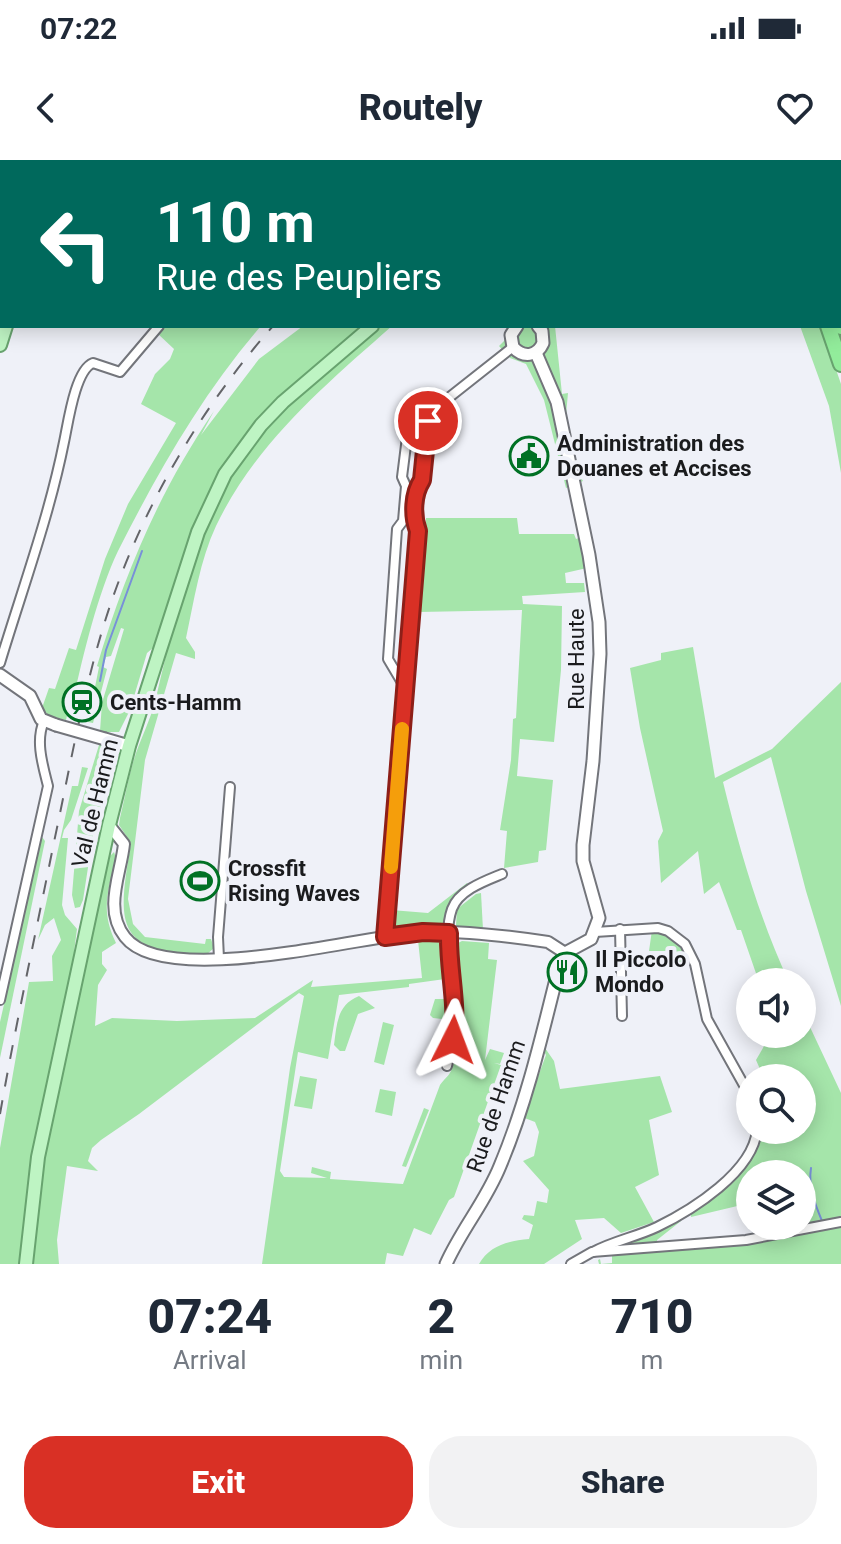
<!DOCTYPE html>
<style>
:root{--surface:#fff;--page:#f2f2f3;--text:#1f2937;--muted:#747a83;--accent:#d93025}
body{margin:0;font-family:Roboto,sans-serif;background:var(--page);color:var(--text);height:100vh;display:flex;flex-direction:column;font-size:30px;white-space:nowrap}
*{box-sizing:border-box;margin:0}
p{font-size:26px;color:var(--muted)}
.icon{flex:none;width:44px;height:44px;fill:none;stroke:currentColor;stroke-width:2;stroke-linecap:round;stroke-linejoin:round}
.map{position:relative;height:1104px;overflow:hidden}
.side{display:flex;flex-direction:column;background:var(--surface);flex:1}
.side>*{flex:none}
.guide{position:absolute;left:0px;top:0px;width:842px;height:168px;box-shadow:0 4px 20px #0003;background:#00695c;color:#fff;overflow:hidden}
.fabs{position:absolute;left:736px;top:808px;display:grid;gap:16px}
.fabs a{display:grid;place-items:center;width:80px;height:80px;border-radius:50%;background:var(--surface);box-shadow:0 4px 20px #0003;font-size:40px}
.pin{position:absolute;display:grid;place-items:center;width:68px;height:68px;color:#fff;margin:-34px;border:4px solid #fff;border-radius:50%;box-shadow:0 2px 8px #0007}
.me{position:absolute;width:88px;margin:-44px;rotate:3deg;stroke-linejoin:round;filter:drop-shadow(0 0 6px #0008)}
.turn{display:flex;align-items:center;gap:28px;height:168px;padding:0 24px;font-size:36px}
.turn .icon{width:104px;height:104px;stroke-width:2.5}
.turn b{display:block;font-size:56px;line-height:68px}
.eta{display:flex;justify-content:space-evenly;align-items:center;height:136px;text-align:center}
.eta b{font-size:48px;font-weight:800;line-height:56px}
.action{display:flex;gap:16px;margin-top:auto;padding:16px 24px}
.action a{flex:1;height:92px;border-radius:32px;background:var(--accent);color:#fff;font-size:32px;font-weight:800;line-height:92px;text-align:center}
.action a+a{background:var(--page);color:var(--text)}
.status{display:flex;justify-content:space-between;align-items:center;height:56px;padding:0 40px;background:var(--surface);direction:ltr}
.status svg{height:22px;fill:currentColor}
header{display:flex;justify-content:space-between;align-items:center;height:104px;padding:0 24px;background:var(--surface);font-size:36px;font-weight:800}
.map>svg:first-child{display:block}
</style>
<div class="status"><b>07:22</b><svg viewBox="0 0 49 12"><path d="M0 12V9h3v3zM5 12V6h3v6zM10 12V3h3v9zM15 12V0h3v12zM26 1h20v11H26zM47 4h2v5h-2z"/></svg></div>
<header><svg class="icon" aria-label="back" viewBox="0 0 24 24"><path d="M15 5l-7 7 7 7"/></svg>Routely<svg class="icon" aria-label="heart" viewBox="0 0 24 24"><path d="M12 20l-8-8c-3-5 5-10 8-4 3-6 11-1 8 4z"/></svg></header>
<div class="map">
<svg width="841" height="1104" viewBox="0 0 841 1104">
<rect width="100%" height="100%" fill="#eff1f8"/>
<g fill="#a5e5aa">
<polygon points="64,0 201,0 63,2"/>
<path d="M174,166H261C202,234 157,314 118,391C98,433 83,495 73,541L70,543L66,560L49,556L42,548L49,528L55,529L69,488L76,490L105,399L128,344L176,263L141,244L155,214L170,199L174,189L157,173L161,169Z"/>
<path d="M303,166H364C328,196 289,225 258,260C200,325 180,407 154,487L147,493L130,550L119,572H107L103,586L111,590L113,601L93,675L83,740L80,747L75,748L72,735L79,651L99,585L102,543L124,469L121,468L111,496L106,497L103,507L107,509L93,563L88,562L99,507L97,506C124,416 158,333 214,251L201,275L259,199Z"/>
<path d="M381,166H392C325,225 255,284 216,366C200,400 194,441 186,478L195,492V499L176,493L145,600L128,739L133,764L145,777L205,784L206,779H211L214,788L206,795C112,793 118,762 131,683L119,665L120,658C125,637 129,614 136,593C142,576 150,560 155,542C174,462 196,363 244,296C280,245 334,207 381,166Z"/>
<polygon points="509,166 555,166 562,234 568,233 566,255 578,313 583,321 566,328 544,240 526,204 510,198 499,186 504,181"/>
<polygon points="800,166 821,166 841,224 841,313 829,246"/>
<polygon points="426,358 517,358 519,374 574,374 576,379 581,377 587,408 565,413 566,423 584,423 585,432 522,436 523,444 562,446 561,510 554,582 520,579 517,616 553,620 546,690 539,691 538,702 504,708 507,671 500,670 511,600 513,559 516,558 522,450 419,452"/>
<path d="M693,487L715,618L772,589L841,522V846L806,731L771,597L723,622C740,691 759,757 789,822H759L741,770H737L719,722L704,734L698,691L661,723L658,681L663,671L640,568L630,508L661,500V493Z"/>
<path d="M82,607L88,608L71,660L64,670L62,678H68L62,745L65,755L77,769L74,792L88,794L110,696L114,692L116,698C108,732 100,750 116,783L102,792V804L107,810L98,825L95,866L112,858L177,861L255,858L313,820L311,827L422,818L418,780L441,781L445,819L409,824V827L339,835L328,899L298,892L280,1011L284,1017L327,1018L311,1013L312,1007L331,1012L330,1019L403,1024L440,925C444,919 448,917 451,911C468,870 456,827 454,785L462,781L489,783L488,799L497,800L485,900L490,889L504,893L500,904L494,903L501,905L454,1037L449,1040L431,1075L414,1068L403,1096L387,1093L385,1104H262L290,908L304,836L299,833L139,954L101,980L92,988L88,1001L98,1011L67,1006L57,1080L59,1104H0V988L29,822L53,821L52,796L61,780L54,758L45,765L38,780L72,626H78Z"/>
<polygon points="42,677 45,681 0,898 0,862"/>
<path d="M467,723L469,726C462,732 452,738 448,746C445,753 446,759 442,766L390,767L391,750L428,753Z"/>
<polygon points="481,733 483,770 459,768 456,765 457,749 476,734"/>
<path d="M652,770C670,776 683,782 689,802L671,807L670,791H649Z"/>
<path d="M359,836L375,848L358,854L345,891H340L334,885C337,863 337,845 359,836Z"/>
<polygon points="435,839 451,839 451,860 433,858 430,855"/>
<path d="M802,850L841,933V1104H599L598,1100L600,1099L601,1104L612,1103V1084L680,1058L681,1061L657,1080L658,1087L810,1069L802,1048V1014H750V1043L691,1057V1050C722,1028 755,1009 764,970H802V918H767L763,916L756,900L771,874H802Z"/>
<polygon points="383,862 394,865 384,905 374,902"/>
<path d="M545,888L554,901L560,929L660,916L672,952L649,960L659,1015L635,1027L654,1062L621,1073L604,1058L575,1060L582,1079L544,1104H479C490,1085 509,1081 529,1079L533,1065L522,1059L524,1055L534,1056L537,1041L547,1043L549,1030L523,1001L534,996L539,972L535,962L522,957L531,925H535L546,895L543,890Z"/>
<polygon points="300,916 317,919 312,949 294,946"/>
<polygon points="380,929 396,932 392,956 375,952"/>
<polygon points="424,948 429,950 406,1007 402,1006"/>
</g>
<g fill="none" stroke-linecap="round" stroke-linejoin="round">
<g stroke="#7890d9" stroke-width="2">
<polyline points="100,521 106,490 142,391"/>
<path d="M811,1008C808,1027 815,1044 822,1061"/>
</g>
<g stroke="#73757b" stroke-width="12">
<g id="minor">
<polyline points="327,0 328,2"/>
<polyline points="434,2 438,0"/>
<path d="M0,503C22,430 49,357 64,282C68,264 75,210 93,203L120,212L159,166"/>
<polyline points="404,526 388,499 397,369 403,361 406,326 402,317 407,277 418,262 513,187"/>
<polyline points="620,769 622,856"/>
<polyline points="595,772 658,768 668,771 685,784 695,804 707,859 750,936"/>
<path d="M385,777L418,371C412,355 413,334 422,320L428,261L431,253"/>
<polyline points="219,799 218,777 230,627"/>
<path d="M0,840L48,626C43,606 35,581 44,561"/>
<path d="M447,906C454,881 457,856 454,831C452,805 443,775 452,749C459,730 485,721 502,714"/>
<path d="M593,1092C613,1081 636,1077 657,1067C692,1050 753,1012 757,970"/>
<polyline points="571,1104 592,1092 746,1080 841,1062"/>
</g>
</g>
<g stroke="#73757b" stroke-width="14">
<path id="tertiary" d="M109,665L124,684C121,714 103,749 125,777C165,829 362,776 421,772C462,770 508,776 548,782L565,793"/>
</g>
<g stroke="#73757b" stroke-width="15">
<g id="secondary">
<path d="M517,166L511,175L513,187C523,198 537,197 543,183L542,171L538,166"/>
<polyline points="0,515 30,536 41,559 56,565"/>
<polyline points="105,579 129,586"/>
<path d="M446,1104C461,1070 486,1041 500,1006C527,942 543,871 560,803L565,793L591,779L599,758L583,701V685L593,601L600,494L599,462L589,395L557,242L536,193"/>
</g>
</g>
<g stroke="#68a36f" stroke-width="16">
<g id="primary">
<polyline points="54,2 55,0"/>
<polyline points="497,2 498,0"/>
<polyline points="0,185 6,166"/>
<polyline points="26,1104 38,997 109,665 129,586 198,372 225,314 261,265 283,242 372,166"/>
</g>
</g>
<g stroke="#68a36f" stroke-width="18">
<g id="motorway">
<polyline points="757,0 758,2"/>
<polyline points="771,0 772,2"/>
<polyline points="840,164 841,167"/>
<polyline points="828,166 841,204"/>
</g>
</g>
<use href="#minor" stroke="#fff" stroke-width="8"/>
<use href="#tertiary" stroke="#fff" stroke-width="10"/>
<use href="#secondary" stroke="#fff" stroke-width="11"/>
<use href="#primary" stroke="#bef4c3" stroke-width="12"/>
<use href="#motorway" stroke="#92ec9b" stroke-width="14"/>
<g stroke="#646569" stroke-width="2" stroke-dasharray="14 14" stroke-linecap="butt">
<polyline points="476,2 479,0"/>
<path d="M0,954C16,863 36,772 54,682C70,607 83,531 106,458C140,351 199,250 273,166"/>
</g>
<g stroke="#73757b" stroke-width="15" stroke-linecap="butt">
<polyline id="secondary-bridge" points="56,565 105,579"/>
</g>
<use href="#secondary-bridge" stroke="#fff" stroke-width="11"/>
</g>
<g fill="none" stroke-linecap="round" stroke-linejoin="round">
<g stroke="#8d1f18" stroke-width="20">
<path id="route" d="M428,261L422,320C413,334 412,355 418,371L385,777L423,772L449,773C448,809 458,843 453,880"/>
</g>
<use href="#route" stroke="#d93025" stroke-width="14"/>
<polyline stroke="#f59e0b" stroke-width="14" points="391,707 402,569"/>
</g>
<defs>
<g id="civic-ring" transform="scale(2)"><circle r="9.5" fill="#eff1f8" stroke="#007124" stroke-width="1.5"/><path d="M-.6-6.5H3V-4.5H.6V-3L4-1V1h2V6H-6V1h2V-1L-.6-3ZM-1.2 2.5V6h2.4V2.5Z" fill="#007124"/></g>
<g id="station-ring" transform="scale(2)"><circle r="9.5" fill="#eff1f8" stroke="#007124" stroke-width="1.5"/><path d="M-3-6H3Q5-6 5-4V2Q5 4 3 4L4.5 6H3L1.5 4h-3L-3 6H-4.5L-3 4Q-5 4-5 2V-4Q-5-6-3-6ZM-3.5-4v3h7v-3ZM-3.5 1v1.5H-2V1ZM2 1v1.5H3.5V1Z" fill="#007124"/></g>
<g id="stadium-ring" transform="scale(2)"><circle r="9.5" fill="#eff1f8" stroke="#007124" stroke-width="1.5"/><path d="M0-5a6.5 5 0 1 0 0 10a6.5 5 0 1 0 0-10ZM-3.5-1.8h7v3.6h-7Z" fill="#007124"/></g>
<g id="restaurant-ring" transform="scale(2)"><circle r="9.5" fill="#eff1f8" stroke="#007124" stroke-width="1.5"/><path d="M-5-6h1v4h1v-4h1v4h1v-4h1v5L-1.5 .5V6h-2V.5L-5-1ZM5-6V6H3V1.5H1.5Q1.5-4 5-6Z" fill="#007124"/></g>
</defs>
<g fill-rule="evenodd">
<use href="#civic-ring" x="529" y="296"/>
<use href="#station-ring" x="82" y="542"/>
<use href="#stadium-ring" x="200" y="721"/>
<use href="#restaurant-ring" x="567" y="812"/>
</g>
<g text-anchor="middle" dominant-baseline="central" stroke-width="8" stroke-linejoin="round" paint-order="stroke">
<g font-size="22" font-weight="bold" fill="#1a1b1d" stroke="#eff1f8" text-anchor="start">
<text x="557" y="283">Administration des<tspan x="557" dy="25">Douanes et Accises</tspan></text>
<text x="110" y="542">Cents-Hamm</text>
<text x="228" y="708">Crossfit<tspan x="228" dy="25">Rising Waves</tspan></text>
<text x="595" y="799">Il Piccolo<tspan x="595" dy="25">Mondo</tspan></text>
</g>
<g font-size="22" fill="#1a1b1d" stroke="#eff1f8">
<text transform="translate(576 499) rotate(-90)">Rue Haute</text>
<text transform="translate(95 643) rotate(-76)">Val de Hamm</text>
<text transform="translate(496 946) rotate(-71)">Rue de Hamm</text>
</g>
</g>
</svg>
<div class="fabs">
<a><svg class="icon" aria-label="sound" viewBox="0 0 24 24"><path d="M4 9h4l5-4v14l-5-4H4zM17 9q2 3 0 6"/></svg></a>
<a><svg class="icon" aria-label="search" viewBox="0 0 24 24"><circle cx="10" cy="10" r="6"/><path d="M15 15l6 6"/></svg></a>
<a><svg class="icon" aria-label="layers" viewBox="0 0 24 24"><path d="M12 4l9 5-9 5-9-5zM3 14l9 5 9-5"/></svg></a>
</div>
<div class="pin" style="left:428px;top:261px;background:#d93025"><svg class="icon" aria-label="arrive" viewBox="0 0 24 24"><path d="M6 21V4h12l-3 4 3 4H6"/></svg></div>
<svg class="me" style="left:453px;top:880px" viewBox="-20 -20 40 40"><path d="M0-17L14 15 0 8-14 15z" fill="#d93025" stroke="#fff" stroke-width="4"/></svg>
<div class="guide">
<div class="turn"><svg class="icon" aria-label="left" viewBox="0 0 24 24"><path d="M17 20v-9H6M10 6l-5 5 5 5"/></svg><div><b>110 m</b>Rue des Peupliers</div></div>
</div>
</div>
<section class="side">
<div class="eta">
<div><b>07:24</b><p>Arrival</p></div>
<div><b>2</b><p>min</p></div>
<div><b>710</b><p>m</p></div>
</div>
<div class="action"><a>Exit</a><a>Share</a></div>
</section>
